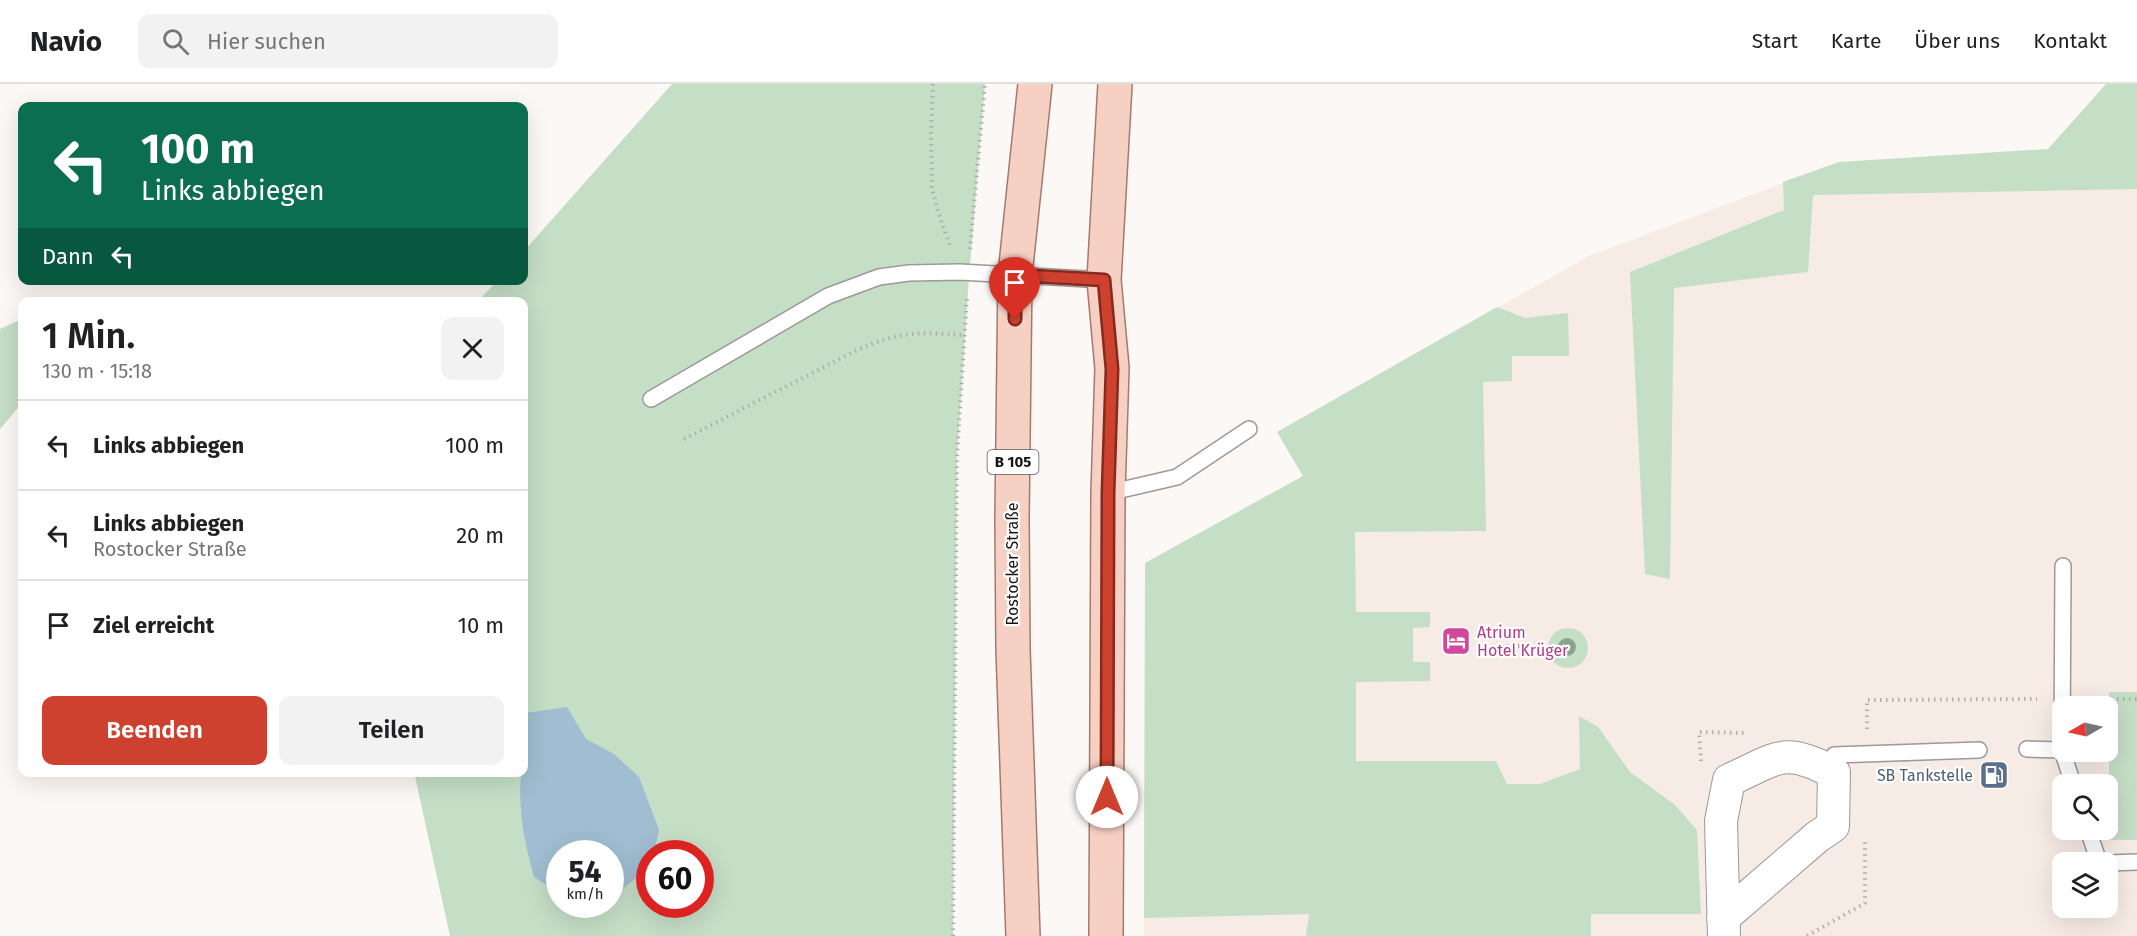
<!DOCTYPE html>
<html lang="de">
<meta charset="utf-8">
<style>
:root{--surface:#fff;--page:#f2f2f2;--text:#202124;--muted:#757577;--line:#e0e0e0;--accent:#cd412e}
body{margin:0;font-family:"Fira Sans",sans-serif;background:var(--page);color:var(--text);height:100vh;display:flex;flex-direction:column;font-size:22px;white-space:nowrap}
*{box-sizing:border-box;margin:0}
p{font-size:20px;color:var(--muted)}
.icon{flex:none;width:33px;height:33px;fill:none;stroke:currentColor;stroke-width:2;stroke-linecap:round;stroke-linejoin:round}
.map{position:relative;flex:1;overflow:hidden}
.panel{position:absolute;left:18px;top:213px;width:510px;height:480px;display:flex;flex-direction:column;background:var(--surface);border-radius:12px;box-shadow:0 6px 24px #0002}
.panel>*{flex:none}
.top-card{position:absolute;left:18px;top:18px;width:510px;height:183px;border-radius:12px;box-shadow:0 6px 24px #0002;background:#0b6e4f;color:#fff;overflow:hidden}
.needle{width:39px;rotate:261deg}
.tools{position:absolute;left:2052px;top:612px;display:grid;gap:12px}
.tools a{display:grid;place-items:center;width:66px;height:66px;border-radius:12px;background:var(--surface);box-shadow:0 6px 24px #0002;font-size:30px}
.speed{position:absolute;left:546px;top:756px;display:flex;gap:12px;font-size:30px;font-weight:700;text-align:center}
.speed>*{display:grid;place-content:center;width:78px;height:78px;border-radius:50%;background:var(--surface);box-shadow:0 6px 24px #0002;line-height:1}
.speed small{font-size:15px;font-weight:400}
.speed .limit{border:9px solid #d22;background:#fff;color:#111}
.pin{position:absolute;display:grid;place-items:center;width:51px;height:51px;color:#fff;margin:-62px -26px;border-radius:50% 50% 50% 0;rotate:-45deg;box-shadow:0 0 6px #0007}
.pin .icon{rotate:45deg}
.me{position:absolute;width:66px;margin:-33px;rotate:0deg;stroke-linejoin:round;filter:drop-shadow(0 0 4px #0008)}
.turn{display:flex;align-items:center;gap:21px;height:126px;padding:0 24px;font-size:27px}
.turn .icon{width:78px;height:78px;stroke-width:2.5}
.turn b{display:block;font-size:42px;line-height:51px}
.then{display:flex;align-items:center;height:57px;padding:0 24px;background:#0003;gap:12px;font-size:22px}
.round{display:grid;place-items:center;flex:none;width:63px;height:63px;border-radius:12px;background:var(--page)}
.head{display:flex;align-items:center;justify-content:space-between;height:102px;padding:0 24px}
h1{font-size:36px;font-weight:600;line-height:45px}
.action{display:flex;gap:12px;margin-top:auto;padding:12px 24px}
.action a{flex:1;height:69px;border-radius:12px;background:var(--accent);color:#fff;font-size:24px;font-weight:600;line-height:69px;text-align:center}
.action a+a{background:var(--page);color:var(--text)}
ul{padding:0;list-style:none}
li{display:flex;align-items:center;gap:18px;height:90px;padding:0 24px;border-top:2px solid var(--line)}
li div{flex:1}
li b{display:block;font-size:22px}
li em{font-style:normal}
header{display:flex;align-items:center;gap:36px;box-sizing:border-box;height:84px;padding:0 30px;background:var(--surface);border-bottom:2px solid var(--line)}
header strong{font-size:28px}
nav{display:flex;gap:33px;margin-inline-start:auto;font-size:21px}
.search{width:420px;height:54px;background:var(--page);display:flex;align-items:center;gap:15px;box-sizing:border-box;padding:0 21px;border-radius:12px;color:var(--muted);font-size:22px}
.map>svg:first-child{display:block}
</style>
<header>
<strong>Navio</strong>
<div class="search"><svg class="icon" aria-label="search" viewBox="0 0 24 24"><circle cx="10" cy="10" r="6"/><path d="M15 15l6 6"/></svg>Hier suchen</div>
<nav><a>Start</a><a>Karte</a><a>Über uns</a><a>Kontakt</a></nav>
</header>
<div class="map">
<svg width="2137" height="852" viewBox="0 0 2137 852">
<rect width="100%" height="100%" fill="#fcf8f6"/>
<path fill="#f7ece5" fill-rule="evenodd" d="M2137,62V852H1144L1145,479L1303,392L1277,348L1589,172L1839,78ZM2062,622H2108V668H2062ZM2062,700H2108V746H2062ZM2062,778H2108V824H2062Z"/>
<g fill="#c5dec6" fill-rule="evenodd">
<path d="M672,0H985L969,193L957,372L953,852H450L414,688H524V218L478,217L497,197L524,196V167ZM560,770H610V820H560ZM650,770H700V820H650Z"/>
<polygon points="2106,0 2137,0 2137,105 1813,111 1808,188 1674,204 1670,495 1645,490 1630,188 1784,126 1783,98 1839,78 2048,65"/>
<polygon points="1497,223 1525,234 1568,229 1569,272 1512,272 1512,297 1483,298 1486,447 1355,448 1356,528 1430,528 1430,543 1413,544 1413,578 1430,578 1430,597 1356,598 1356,677 1496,677 1507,700 1540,700 1580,685 1579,632 1598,643 1630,688 1675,721 1697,746 1701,830 1591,830 1591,852 1306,852 1309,830 1144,834 1145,479 1303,392 1277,348"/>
<polygon points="22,235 22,319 0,345 0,245"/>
<circle cx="1568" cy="564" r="20"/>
<rect x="2109" y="608" width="28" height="148"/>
</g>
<path fill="#a0bdd1" d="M567,623L586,655L614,670L639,693L659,746L654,769L650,770L649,783L618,809L611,810L610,770H560L559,809L534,793C524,757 518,726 521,689L524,688L525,629Z"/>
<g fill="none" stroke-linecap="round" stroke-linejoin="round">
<g stroke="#9c9997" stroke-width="18">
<g id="service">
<polyline points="651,315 828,212 879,193 909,189 960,188 1104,196"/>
<polyline points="1108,409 1177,393 1249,345"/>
<polyline points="2063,482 2062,666 2073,700"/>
<polyline points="2027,665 2062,666"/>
<polyline points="1834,671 1979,666"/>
<polyline points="2088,746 2099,778"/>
<polyline points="2108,779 2137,778"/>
</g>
</g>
<g stroke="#9c9997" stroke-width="34">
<path id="minor" d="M1723,834L1817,753L1833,742L1834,689C1783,661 1777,675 1729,696L1721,737L1724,852"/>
</g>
<g stroke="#a57a6c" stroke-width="36">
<g id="primary">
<polyline points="1023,852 1013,565 1012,436 1015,191 1035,0"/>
<polyline points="1106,852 1108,409 1112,284 1104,196 1115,0"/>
</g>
</g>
<g stroke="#b0adac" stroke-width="4" stroke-dasharray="1.5 4.5" stroke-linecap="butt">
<polyline points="933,0 931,49 932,105 939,131 951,164"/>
<polyline points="970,165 985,0"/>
<path d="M684,355L857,266C901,247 917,248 964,251"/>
<polyline points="1500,562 1526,562"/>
<polyline points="2087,615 2137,615"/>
<polyline points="1867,645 1867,616 2037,615"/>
<polyline points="1701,677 1699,648 1746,649"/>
<polyline points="953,852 957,372 967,214"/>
<polyline points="1807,852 1865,819 1865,754"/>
</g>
<use href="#service" stroke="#fff" stroke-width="15"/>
<use href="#minor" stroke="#fff" stroke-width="32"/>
<use href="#primary" stroke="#f7d0c4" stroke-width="33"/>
</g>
<circle fill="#8da28e" cx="1567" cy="563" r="9"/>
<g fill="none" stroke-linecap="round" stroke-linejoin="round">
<g stroke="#852a1e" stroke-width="15">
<polyline id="route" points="1015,235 1015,191 1104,196 1112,285 1108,409 1107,713"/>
</g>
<use href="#route" stroke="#cd412e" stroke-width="10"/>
</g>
<defs>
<g id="hotel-square" transform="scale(1.5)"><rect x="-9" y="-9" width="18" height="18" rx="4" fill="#d1479c" stroke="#fff"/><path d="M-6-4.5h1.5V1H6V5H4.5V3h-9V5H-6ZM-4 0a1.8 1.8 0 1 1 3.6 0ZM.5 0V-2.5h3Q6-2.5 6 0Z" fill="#fff"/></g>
<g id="fuel-square" transform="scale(1.5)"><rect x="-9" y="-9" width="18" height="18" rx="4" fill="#5c6f8a" stroke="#fff"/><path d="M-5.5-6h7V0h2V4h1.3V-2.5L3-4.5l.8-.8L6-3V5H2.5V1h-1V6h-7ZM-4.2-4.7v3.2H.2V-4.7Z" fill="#fff"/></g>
</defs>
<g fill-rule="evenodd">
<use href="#hotel-square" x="1456" y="557"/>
<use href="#fuel-square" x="1994" y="691"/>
</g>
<g text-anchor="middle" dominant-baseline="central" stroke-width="4.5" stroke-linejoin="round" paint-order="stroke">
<rect fill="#fff" stroke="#5c5b5a" stroke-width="1.5" x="987.5" y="366" width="51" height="24" rx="4.5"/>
<g font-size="15" font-weight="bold" fill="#161514">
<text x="1013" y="378">B 105</text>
</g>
<g font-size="16" fill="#161514" stroke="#fff">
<text transform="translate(1012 480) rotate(-90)">Rostocker Straße</text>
</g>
<g font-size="16" fill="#b23c85" stroke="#fff" text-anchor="start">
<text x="1477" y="548">Atrium<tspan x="1477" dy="18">Hotel Krüger</tspan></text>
</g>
<g font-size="16" fill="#4e5e75" stroke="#fff" text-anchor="end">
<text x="1973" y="691">SB Tankstelle</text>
</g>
</g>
</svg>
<div class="tools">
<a><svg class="needle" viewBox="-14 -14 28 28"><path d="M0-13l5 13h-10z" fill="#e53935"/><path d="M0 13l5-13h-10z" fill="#757577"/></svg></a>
<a><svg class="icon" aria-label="search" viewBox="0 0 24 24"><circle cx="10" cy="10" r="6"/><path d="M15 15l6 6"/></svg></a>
<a><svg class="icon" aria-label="layers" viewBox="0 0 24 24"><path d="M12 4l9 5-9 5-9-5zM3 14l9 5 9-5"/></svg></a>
</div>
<div class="speed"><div>54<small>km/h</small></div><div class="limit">60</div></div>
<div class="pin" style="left:1015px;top:235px;background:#d93025"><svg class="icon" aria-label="arrive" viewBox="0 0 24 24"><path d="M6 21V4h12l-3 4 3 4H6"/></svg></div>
<svg class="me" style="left:1107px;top:713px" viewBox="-20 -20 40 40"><circle r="19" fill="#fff"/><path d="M0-13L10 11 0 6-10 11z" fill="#cd412e"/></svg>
<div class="top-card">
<div class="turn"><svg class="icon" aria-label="left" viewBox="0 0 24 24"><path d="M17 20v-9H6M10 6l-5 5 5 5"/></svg><div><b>100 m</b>Links abbiegen</div></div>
<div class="then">Dann<svg class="icon" aria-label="left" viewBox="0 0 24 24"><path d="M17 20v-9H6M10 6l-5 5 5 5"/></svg></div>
</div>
<section class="panel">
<div class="head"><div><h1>1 Min.</h1><p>130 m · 15:18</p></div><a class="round"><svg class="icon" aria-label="close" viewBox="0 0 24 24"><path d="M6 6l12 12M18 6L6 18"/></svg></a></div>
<ul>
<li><svg class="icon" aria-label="left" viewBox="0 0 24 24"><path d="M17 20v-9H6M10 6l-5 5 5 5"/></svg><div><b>Links abbiegen</b></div><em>100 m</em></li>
<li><svg class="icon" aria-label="left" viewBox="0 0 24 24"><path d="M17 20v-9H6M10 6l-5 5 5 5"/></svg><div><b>Links abbiegen</b><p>Rostocker Straße</p></div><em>20 m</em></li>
<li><svg class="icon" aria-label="arrive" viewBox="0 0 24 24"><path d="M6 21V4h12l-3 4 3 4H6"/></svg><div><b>Ziel erreicht</b></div><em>10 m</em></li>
</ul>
<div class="action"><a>Beenden</a><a>Teilen</a></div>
</section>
</div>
